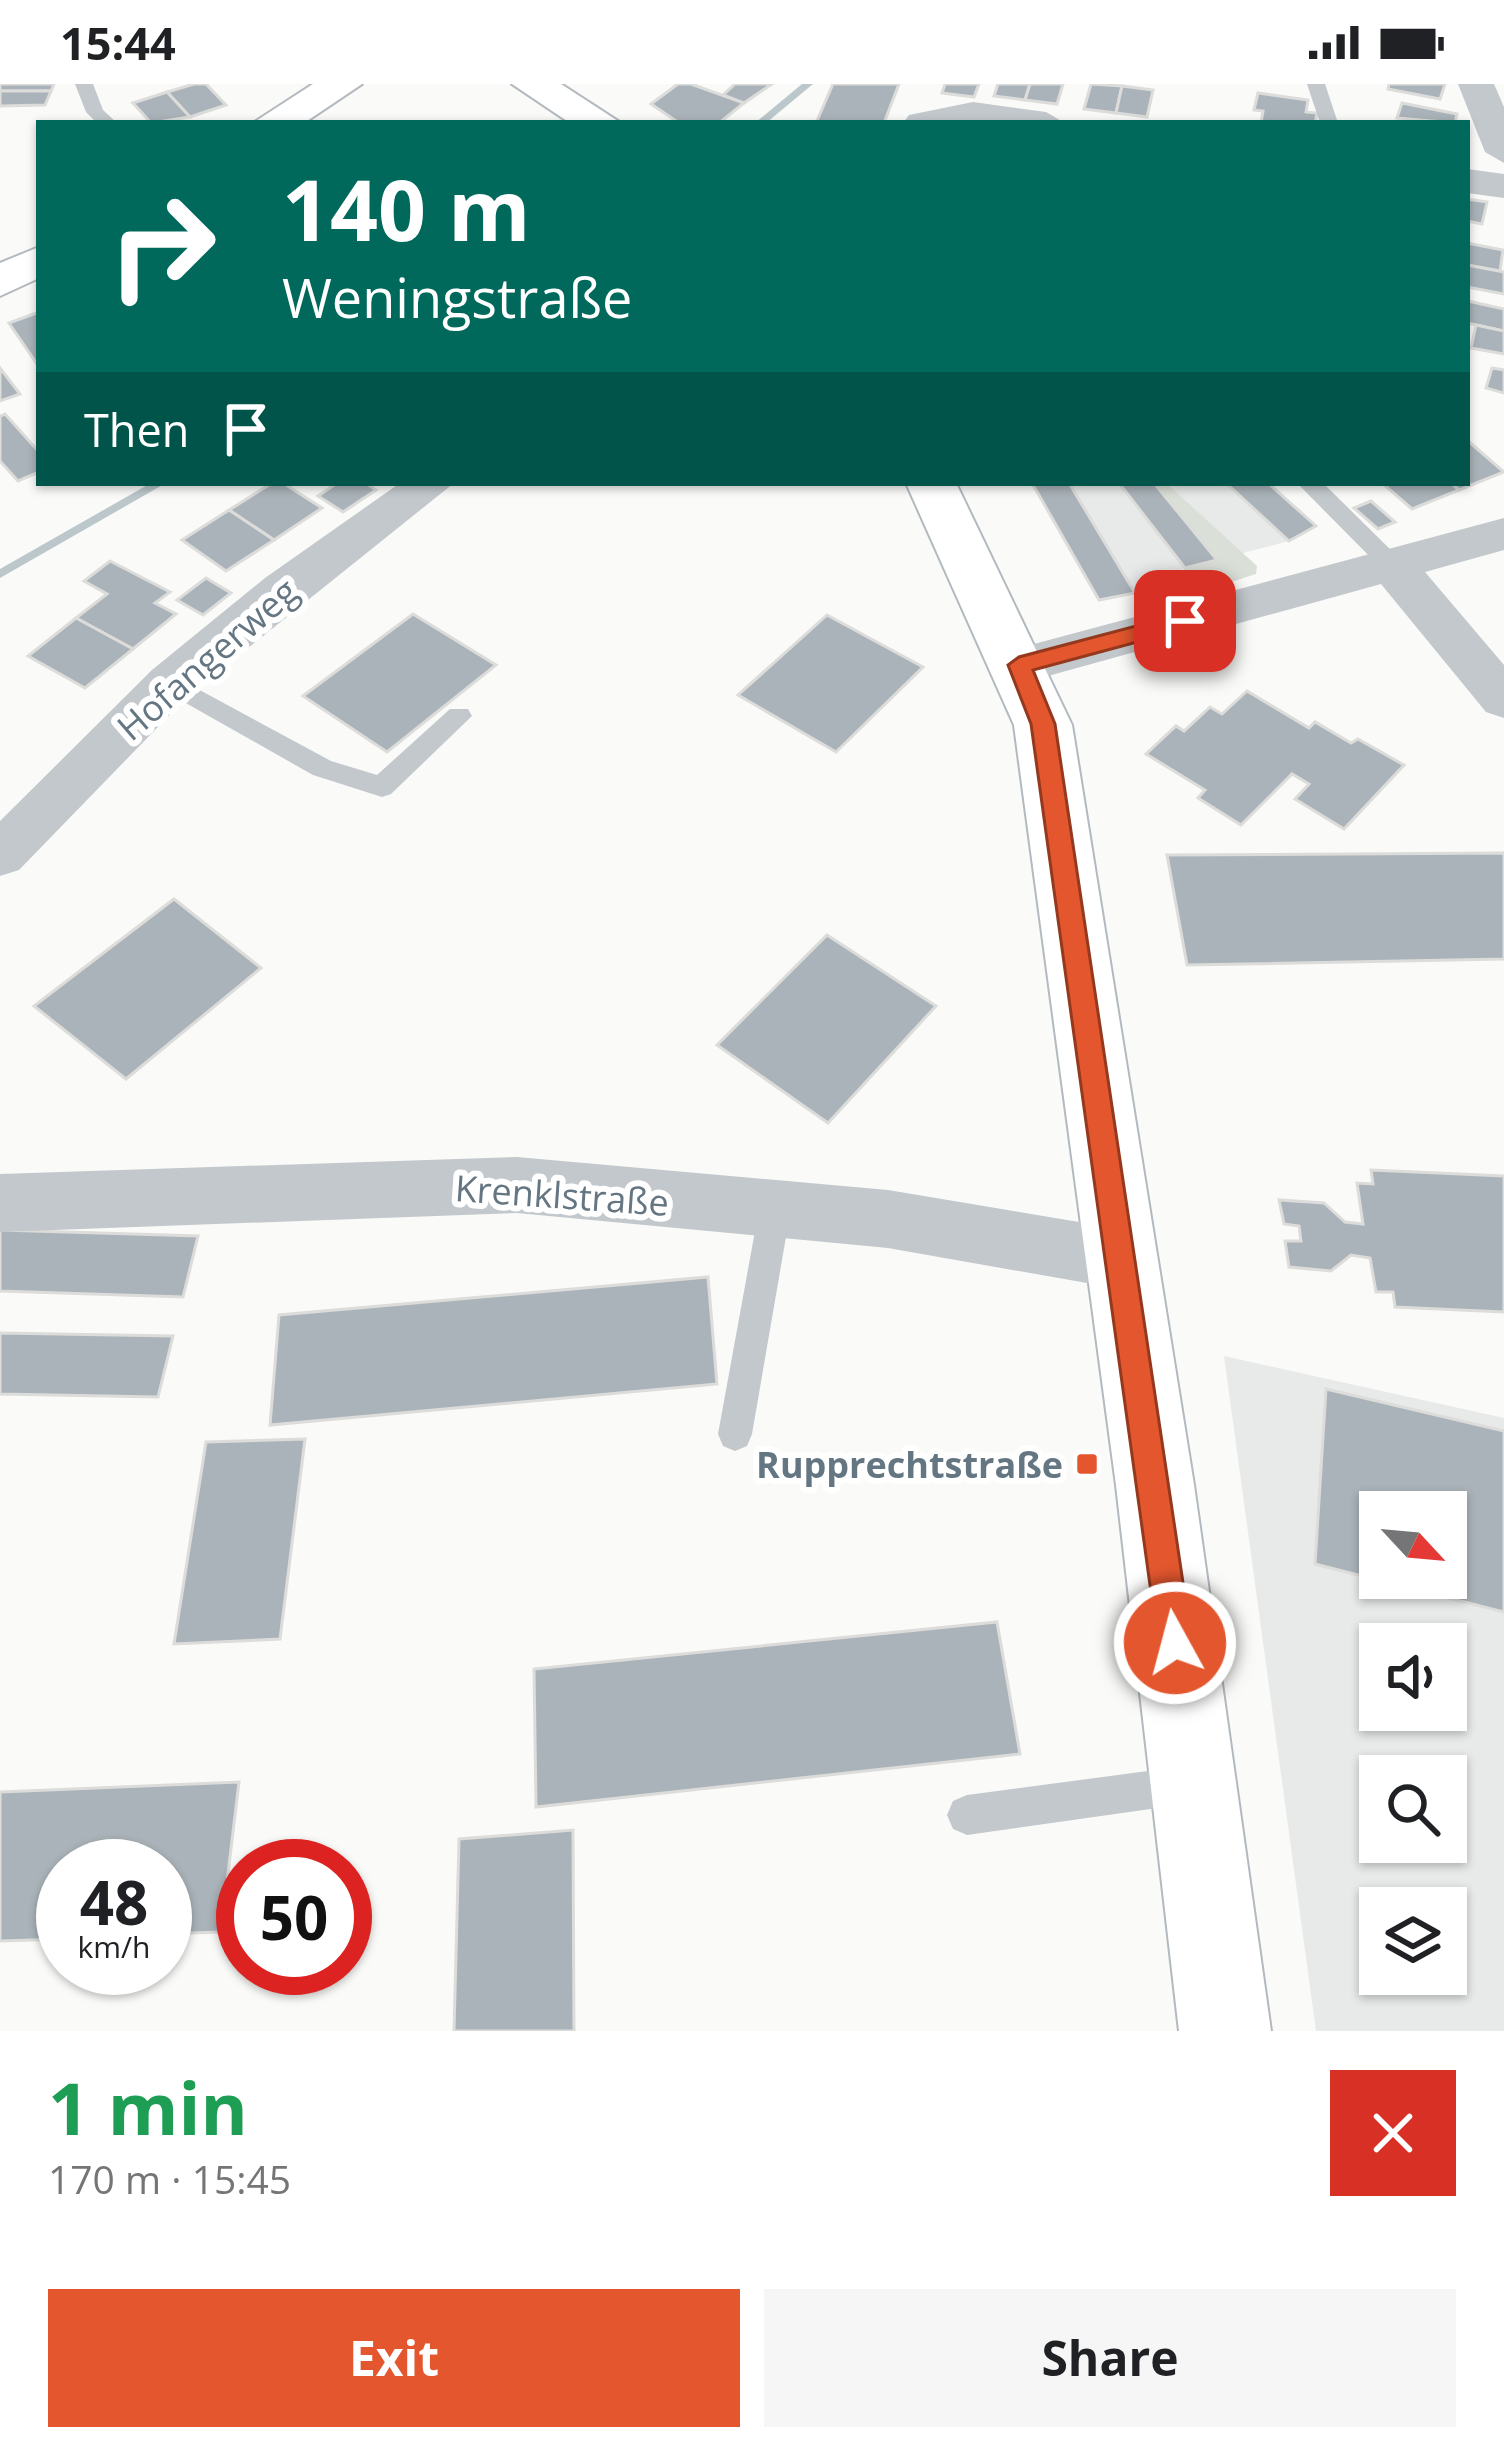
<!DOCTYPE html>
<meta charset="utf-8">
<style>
:root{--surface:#fff;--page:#f6f6f6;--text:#202124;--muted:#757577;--accent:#e4572e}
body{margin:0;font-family:"Open Sans",sans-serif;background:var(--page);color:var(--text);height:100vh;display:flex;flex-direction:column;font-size:45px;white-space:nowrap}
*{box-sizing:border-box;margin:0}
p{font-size:39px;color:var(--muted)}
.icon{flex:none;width:66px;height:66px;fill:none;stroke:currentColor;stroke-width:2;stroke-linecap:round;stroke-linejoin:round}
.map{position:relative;height:1947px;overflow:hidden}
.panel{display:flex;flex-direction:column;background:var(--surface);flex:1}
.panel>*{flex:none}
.top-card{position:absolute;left:36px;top:36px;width:1434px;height:366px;border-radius:0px;box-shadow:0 3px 9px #0004;background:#00695c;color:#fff;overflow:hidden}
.needle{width:78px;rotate:116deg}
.fabs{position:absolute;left:1359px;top:1407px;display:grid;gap:24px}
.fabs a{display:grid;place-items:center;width:108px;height:108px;border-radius:0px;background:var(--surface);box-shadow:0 3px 9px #0004;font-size:60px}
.speed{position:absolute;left:36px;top:1755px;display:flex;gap:24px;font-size:60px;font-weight:700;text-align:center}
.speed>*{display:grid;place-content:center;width:156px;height:156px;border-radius:50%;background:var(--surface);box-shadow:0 3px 9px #0004;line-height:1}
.speed small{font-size:30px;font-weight:400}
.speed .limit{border:18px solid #d22;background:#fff;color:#111}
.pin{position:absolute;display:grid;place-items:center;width:102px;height:102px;color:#fff;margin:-51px;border-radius:24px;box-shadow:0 6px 18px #0006}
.me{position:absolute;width:132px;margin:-66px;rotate:353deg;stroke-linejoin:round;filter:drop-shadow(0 0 9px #0008)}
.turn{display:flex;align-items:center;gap:42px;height:252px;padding:0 48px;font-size:54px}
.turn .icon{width:156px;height:156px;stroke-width:2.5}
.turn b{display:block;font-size:84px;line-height:102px}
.then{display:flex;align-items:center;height:114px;padding:0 48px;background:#0003;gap:24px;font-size:45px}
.round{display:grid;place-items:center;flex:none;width:126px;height:126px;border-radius:0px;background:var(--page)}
.overview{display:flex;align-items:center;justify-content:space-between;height:204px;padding:0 48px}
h1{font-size:72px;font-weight:700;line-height:90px;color:#1e9e55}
.action{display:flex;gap:24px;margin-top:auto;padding:24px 48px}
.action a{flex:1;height:138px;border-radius:0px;background:var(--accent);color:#fff;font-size:48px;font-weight:700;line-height:138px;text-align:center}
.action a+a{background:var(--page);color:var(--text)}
.status{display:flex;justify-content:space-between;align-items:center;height:84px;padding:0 60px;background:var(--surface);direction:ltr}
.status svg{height:33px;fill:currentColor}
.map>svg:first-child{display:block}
</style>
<div class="status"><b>15:44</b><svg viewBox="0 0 49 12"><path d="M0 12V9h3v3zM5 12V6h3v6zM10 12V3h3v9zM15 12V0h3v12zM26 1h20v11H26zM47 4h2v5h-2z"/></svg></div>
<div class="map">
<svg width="1504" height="1947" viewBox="0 0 1504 1947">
<rect width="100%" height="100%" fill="#fafaf8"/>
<g fill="#e8e9e9" fill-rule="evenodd">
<polygon points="1032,399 1268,399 1316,442 1289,457 1185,484 1135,509 1099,516"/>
<path d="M1224,1272L1504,1334V1947H1316ZM1380,1428H1446V1494H1380ZM1380,1560H1446V1626H1380ZM1380,1692H1446V1758H1380ZM1380,1824H1446V1890H1380Z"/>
</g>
<polygon fill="#dadfd7" points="1154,399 1166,399 1257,482 1256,490 1188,512 1185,484 1216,475"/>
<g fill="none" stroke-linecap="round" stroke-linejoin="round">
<g fill="#bbc7cb" fill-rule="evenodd">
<polygon points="802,0 813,0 766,39 755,39"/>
<polygon points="151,399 166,399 0,494 0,485"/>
</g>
</g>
<g fill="#aab3b9" stroke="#dcdcda" stroke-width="3" fill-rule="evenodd">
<polygon points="0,0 54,0 51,7 0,7"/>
<polygon points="194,0 206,0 226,21 190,33 167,8"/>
<polygon points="678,0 691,0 744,19 719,39 679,39 651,20"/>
<polygon points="735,0 772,0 744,19 723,11"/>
<polygon points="833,0 899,0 884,39 816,39"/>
<polygon points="945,0 979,0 974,13 942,9"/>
<polygon points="998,0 1030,0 1025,16 994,12"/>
<polygon points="1030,0 1063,0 1057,20 1025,16"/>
<polygon points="1091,0 1122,2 1116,29 1084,25"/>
<polygon points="1389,0 1445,0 1440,15 1388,5"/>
<polygon points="1122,2 1153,6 1147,33 1116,29"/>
<polygon points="0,7 51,7 45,21 0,22"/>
<polygon points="167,8 190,33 151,39 133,19"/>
<polygon points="1258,9 1308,16 1306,28 1317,29 1315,39 1261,39 1263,27 1254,26"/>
<polygon points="1402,19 1457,30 1455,39 1397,34"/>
<polygon points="1467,115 1487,118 1482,140 1467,137"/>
<polygon points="1467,159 1503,166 1500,187 1467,181"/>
<polygon points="1467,181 1504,188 1504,210 1467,203"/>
<polygon points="1468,217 1504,225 1504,247 1467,239"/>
<polygon points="39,228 39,279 37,280 9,239"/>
<polygon points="1476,241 1504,247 1504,270 1471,264"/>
<polygon points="0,284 20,310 0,317"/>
<polygon points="1492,284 1504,286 1504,309 1486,304"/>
<polygon points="5,330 39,368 39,388 18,397 0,377 0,332"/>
<polygon points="1467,356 1504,388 1459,406 1451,399 1467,399"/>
<polygon points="272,399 283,399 322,424 274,456 229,426"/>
<polygon points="337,399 366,399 376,406 343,428 318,412"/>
<polygon points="1032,399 1069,399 1135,509 1099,516"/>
<polygon points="1119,399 1154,399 1217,476 1185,484"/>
<polygon points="1226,399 1268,399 1316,442 1289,457"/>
<polygon points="1382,399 1451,399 1459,406 1412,425"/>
<polygon points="1371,417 1395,438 1378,445 1354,424"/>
<polygon points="229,426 274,456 226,487 182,456"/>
<polygon points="110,477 170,508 155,519 176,530 133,565 76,534 107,510 84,497"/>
<polygon points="206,494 231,509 203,531 177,516"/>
<polygon points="413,530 496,581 387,668 303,612"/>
<polygon points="827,531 923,583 836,668 738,611"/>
<polygon points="76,534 133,565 85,604 28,572"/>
<polygon points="1247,607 1309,644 1315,638 1351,659 1358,655 1404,681 1344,745 1295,715 1309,700 1292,690 1241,741 1198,714 1205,706 1146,670 1176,642 1184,647 1210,623 1222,630"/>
<polygon points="1504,769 1504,875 1187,881 1167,771"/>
<polygon points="174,815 261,884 126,995 34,922"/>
<polygon points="827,851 936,922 828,1039 717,961"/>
<polygon points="1371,1086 1504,1092 1504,1228 1395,1223 1393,1208 1376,1208 1370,1174 1351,1171 1331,1187 1289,1183 1285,1157 1301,1157 1299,1142 1284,1140 1279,1116 1324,1119 1345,1138 1363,1140 1357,1099 1373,1100"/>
<polygon points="0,1146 198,1152 183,1213 0,1207"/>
<polygon points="708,1193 717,1300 270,1341 279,1231"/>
<polygon points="0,1249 173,1252 158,1313 0,1310"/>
<path d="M1326,1305L1504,1347V1528L1315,1480ZM1380,1428H1446V1494H1380Z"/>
<polygon points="305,1355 280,1555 174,1560 206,1358"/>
<polygon points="997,1538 1020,1670 536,1723 534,1585"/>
<polygon points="239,1698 221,1848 165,1850 165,1782 63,1782 63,1855 0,1857 0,1708"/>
<polygon points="573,1746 574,1947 454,1947 459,1755"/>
</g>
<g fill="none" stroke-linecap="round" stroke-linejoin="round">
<g stroke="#b3babf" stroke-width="4">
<g id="secondary">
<polygon points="313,0 362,0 304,39 253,39"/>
<polygon points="512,0 561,0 621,39 570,39"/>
<polygon points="39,163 39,194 0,212 0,179"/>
<polygon points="906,399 956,399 1072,641 1194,1401 1271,1947 1179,1947 1116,1401 1014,641"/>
</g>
</g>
<g fill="#c3c8cc" fill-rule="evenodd">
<polygon points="75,0 93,0 103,26 117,39 97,39 86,28"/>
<polygon points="1307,0 1325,0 1338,39 1320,39"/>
<polygon points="1297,399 1323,399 1401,476 1401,488 1385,488"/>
<polygon points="170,590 331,677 377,691 450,625 468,625 472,632 391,710 382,713 313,691 161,605 161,593"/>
<polygon points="767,1113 778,1117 787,1147 752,1350 747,1362 735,1367 723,1362 718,1350 755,1147 751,1127 756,1117"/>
<polygon points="1193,1681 1207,1686 1212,1700 1207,1714 1193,1719 967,1751 953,1745 947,1731 953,1717 967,1711"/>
</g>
<g fill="#c3c8cc" fill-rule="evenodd">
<polygon points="1458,0 1494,0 1504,23 1504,79 1485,68"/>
<polygon points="973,18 1046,28 1065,39 903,39 909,31"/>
<polygon points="1467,85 1504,90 1504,114 1467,109"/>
<polygon points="400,399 454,399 188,612 19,786 0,792 0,737 152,586 265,494"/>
<polygon points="1504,434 1504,466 1425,488 1504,581 1504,634 1486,628 1381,500 1019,600 1001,595 994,582 1001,569 1019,564"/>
<polygon points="517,1073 888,1106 1121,1145 1144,1154 1153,1175 1144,1196 1121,1205 888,1164 517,1129 0,1148 0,1090"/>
</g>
<use href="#secondary" fill="#fff" fill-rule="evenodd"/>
</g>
<polygon fill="#e4572e" stroke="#94391e" stroke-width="3" points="1185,529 1197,537 1193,543 1033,586 1055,640 1192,1559 1187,1571 1175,1576 1163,1571 1158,1559 1031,640 1008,581 1019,573"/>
<rect fill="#e4572e" stroke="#fff" stroke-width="4.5" x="1075" y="1368" width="24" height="24" rx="6"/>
<g text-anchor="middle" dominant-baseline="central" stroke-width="12" stroke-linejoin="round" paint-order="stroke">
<g font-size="36" fill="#657683" stroke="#fff">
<text transform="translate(207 575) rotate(-41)">Hofangerweg</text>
<text transform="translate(562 1111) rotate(4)">Krenklstraße</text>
</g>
<g font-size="36" font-weight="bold" fill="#657683" stroke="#fff" text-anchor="end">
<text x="1063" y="1380">Rupprechtstraße</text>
</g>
</g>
</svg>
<div class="fabs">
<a><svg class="needle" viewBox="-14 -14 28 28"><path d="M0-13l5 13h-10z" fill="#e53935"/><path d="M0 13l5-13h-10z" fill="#757577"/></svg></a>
<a><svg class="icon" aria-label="sound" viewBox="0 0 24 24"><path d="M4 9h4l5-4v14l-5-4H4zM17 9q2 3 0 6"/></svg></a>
<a><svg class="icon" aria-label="search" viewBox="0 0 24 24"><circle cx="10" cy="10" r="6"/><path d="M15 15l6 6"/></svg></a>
<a><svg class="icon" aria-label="layers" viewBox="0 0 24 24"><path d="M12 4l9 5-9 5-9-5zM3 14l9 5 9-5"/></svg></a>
</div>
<div class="speed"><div>48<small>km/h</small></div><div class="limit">50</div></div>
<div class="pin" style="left:1185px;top:537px;background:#d93025"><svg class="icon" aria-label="arrive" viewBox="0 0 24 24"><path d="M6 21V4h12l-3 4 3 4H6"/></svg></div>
<svg class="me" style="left:1175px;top:1559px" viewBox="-20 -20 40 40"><circle r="17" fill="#e4572e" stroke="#fff" stroke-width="3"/><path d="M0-11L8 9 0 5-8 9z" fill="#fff"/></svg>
<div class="top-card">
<div class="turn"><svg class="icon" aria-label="right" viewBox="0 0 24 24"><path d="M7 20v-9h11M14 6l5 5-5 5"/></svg><div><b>140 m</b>Weningstraße</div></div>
<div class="then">Then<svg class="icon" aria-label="arrive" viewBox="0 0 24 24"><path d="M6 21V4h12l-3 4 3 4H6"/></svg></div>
</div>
</div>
<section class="panel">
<div class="overview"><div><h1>1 min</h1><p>170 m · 15:45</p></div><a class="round" style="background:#d93025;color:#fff"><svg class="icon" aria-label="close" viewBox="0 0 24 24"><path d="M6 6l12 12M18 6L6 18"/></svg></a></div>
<div class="action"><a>Exit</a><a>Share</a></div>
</section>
